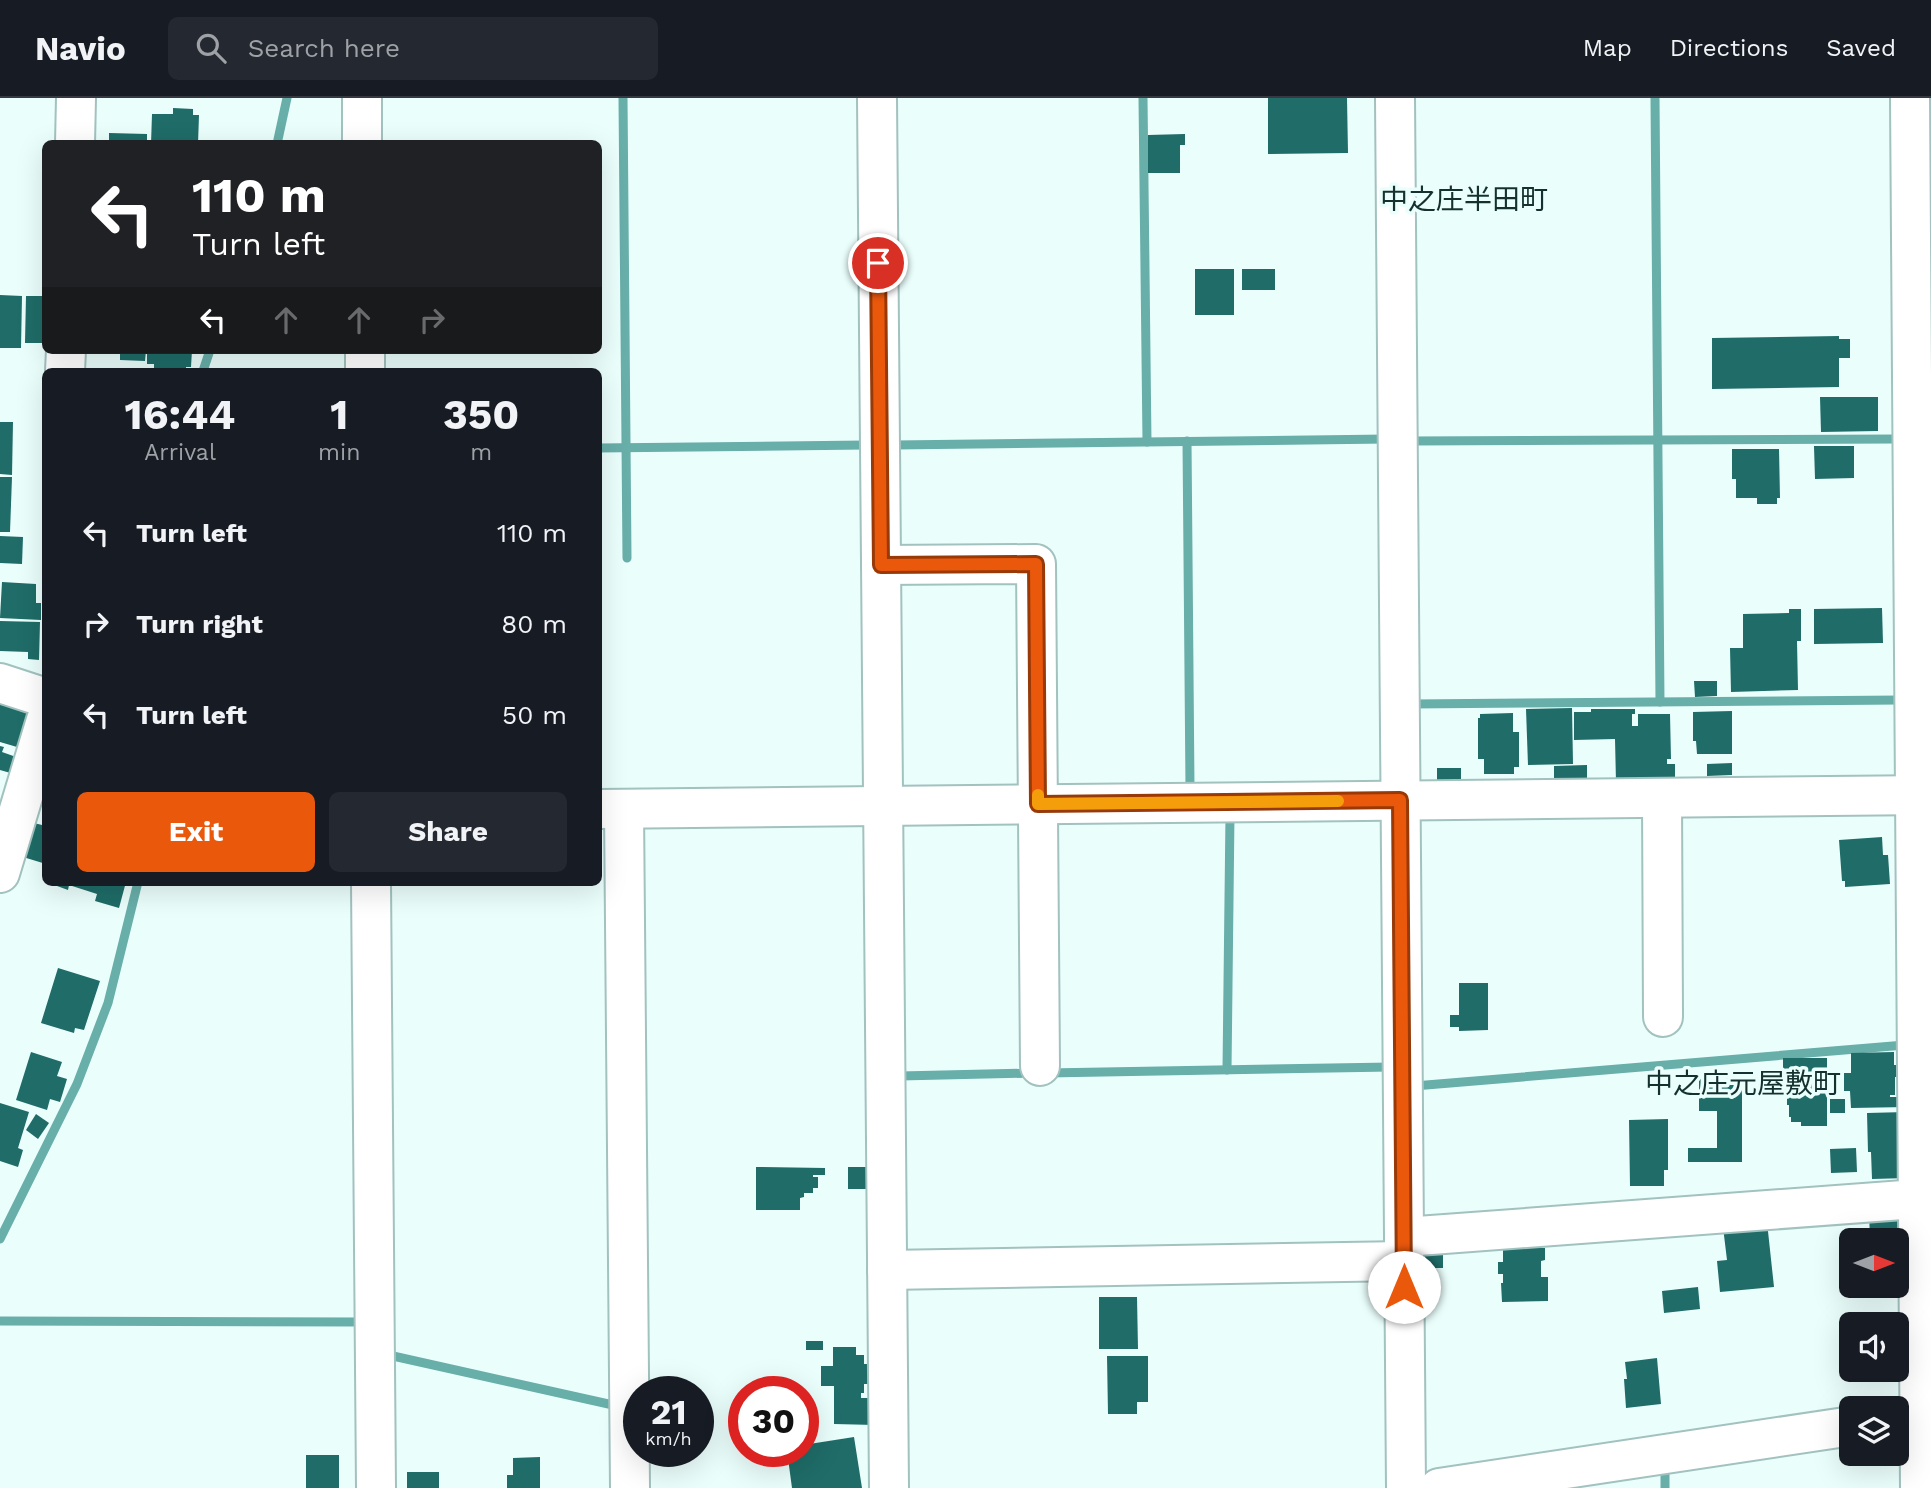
<!DOCTYPE html>
<meta charset="utf-8">
<style>
:root{--surface:#171b24;--page:#242831;--text:#f1f3f6;--muted:#9ea1a6;--line:#363941;--accent:#ea580c}
body{margin:0;font-family:"Work Sans","Noto Sans JP",sans-serif;background:var(--page);color:var(--text);height:100vh;display:flex;flex-direction:column;font-size:26px;white-space:nowrap}
*{box-sizing:border-box;margin:0}
p{font-size:23px;color:var(--muted)}
.icon{flex:none;width:38px;height:38px;fill:none;stroke:currentColor;stroke-width:2;stroke-linecap:round;stroke-linejoin:round}
.map{position:relative;flex:1;overflow:hidden}
.side{position:absolute;left:42px;top:270px;width:560px;height:518px;display:flex;flex-direction:column;background:var(--surface);border-radius:10px;box-shadow:0 7px 28px #0002}
.side>*{flex:none}
.guide{position:absolute;left:42px;top:42px;width:560px;height:214px;border-radius:10px;box-shadow:0 7px 28px #0002;background:#202124;color:#fff;overflow:hidden}
.needle{width:46px;rotate:90deg}
.buttons{position:absolute;left:1839px;top:1130px;display:grid;gap:14px}
.buttons a{display:grid;place-items:center;width:70px;height:70px;border-radius:10px;background:var(--surface);box-shadow:0 7px 28px #0002;font-size:35px}
.speed{position:absolute;left:623px;top:1278px;display:flex;gap:14px;font-size:35px;font-weight:700;text-align:center}
.speed>*{display:grid;place-content:center;width:91px;height:91px;border-radius:50%;background:var(--surface);box-shadow:0 7px 28px #0002;line-height:1}
.speed small{font-size:18px;font-weight:400}
.speed .limit{border:10px solid #d22;background:#fff;color:#111}
.pin{position:absolute;display:grid;place-items:center;width:60px;height:60px;color:#fff;margin:-30px;border:4px solid #fff;border-radius:50%;box-shadow:0 2px 7px #0007}
.me{position:absolute;width:77px;margin:-38px;rotate:0deg;stroke-linejoin:round;filter:drop-shadow(0 0 5px #0008)}
.turn{display:flex;align-items:center;gap:24px;height:147px;padding:0 35px;font-size:32px}
.turn .icon{width:91px;height:91px;stroke-width:2.5}
.turn b{display:block;font-size:49px;line-height:60px}
.lanes{display:flex;align-items:center;height:66px;padding:0 35px;background:#0003;justify-content:center;gap:35px;direction:ltr}
.lanes .off{opacity:.35}
.eta{display:flex;justify-content:space-evenly;align-items:center;height:119px;text-align:center}
.eta b{font-size:42px;font-weight:700;line-height:49px}
.primary-button{display:flex;gap:14px;margin-top:auto;padding:14px 35px}
.primary-button a{flex:1;height:80px;border-radius:10px;background:var(--accent);color:#fff;font-size:28px;font-weight:700;line-height:80px;text-align:center}
.primary-button a+a{background:var(--page);color:var(--text)}
ul{padding:0;list-style:none}
li{display:flex;align-items:center;gap:21px;height:91px;padding:0 35px}
li div{flex:1}
li b{display:block;font-size:26px}
li em{font-style:normal}
header{display:flex;align-items:center;gap:42px;box-sizing:border-box;height:98px;padding:0 35px;background:var(--surface);border-bottom:2px solid var(--line)}
header strong{font-size:33px}
nav{display:flex;gap:38px;margin-inline-start:auto;font-size:24px}
.search{width:490px;height:63px;background:var(--page);display:flex;align-items:center;gap:18px;box-sizing:border-box;padding:0 24px;border-radius:10px;color:var(--muted);font-size:26px}
.map>svg:first-child{display:block}
</style>
<header>
<strong>Navio</strong>
<div class="search"><svg class="icon" aria-label="search" viewBox="0 0 24 24"><circle cx="10" cy="10" r="6"/><path d="M15 15l6 6"/></svg>Search here</div>
<nav><a>Map</a><a>Directions</a><a>Saved</a></nav>
</header>
<div class="map">
<svg width="1931" height="1390" viewBox="0 0 1931 1390">
<rect width="100%" height="100%" fill="#eafefc"/>
<g fill="none" stroke-linecap="round" stroke-linejoin="round">
<g stroke="#68aea9" stroke-width="9">
<polyline points="623,0 627,460"/>
<polyline points="1143,0 1147,344"/>
<polyline points="1655,0 1660,604"/>
<polyline points="277,46 287,0"/>
<polyline points="203,273 210,252"/>
<polyline points="1187,343 1190,690 1197,690"/>
<polyline points="1409,343 1897,341"/>
<polyline points="895,347 1387,341"/>
<polyline points="598,350 865,347"/>
<polyline points="1412,604 1412,606 1901,602"/>
<polyline points="1227,972 1230,716"/>
<polyline points="1047,975 1391,969"/>
<polyline points="900,978 1033,975"/>
<polyline points="1414,988 1905,947"/>
<polyline points="0,1141 77,986 108,905 138,784"/>
<polyline points="0,1223 364,1224"/>
<polyline points="384,1256 622,1309"/>
<polyline points="1665,1371 1665,1390"/>
</g>
</g>
<g fill="#1f6c68">
<polygon points="1268,0 1347,0 1348,55 1268,56"/>
<polygon points="173,10 193,11 193,17 199,17 198,46 151,46 152,16 173,16"/>
<polygon points="109,35 147,36 147,46 109,46"/>
<polygon points="1185,36 1185,47 1180,47 1180,75 1148,75 1148,37"/>
<rect x="1195" y="171" width="39" height="46"/>
<rect x="1242" y="171" width="33" height="21"/>
<polygon points="0,197 22,198 21,250 0,250"/>
<polygon points="26,198 46,198 46,245 25,245"/>
<polygon points="1839,238 1839,241 1850,241 1850,260 1839,260 1839,289 1712,291 1712,240"/>
<polygon points="120,252 146,252 145,263 120,262"/>
<polygon points="155,252 192,252 191,269 186,269 186,272 154,271 154,266 147,266 147,256 155,256"/>
<polygon points="1820,299 1878,299 1878,333 1821,334"/>
<polygon points="0,324 13,324 12,377 0,376"/>
<polygon points="1814,348 1854,348 1854,380 1815,381"/>
<polygon points="1732,351 1779,351 1780,400 1777,400 1777,406 1757,406 1757,400 1736,400 1736,381 1732,381"/>
<polygon points="0,379 12,379 10,434 0,434"/>
<polygon points="0,438 23,439 22,466 0,465"/>
<polygon points="2,484 36,486 36,505 41,505 41,522 0,520"/>
<polygon points="1882,510 1883,545 1814,546 1814,511"/>
<polygon points="1789,511 1801,511 1801,543 1797,543 1798,592 1731,594 1730,550 1743,550 1743,516 1789,515"/>
<polygon points="0,523 40,524 39,562 28,561 28,554 0,553"/>
<polygon points="1694,583 1717,583 1717,598 1695,599"/>
<polygon points="0,599 30,608 25,625 30,627 25,641 20,640 17,649 0,644"/>
<polygon points="1572,610 1573,666 1528,667 1526,611"/>
<polygon points="1591,611 1635,611 1635,616 1632,616 1632,628 1638,628 1638,616 1670,616 1671,661 1667,661 1667,666 1675,666 1675,686 1616,684 1615,641 1574,642 1574,614 1591,614"/>
<polygon points="1732,613 1732,656 1697,656 1696,643 1693,643 1693,614"/>
<polygon points="1513,615 1513,634 1519,634 1519,669 1514,669 1514,676 1484,676 1484,661 1478,661 1478,620 1480,620 1480,616"/>
<polygon points="0,648 4,649 2,654 19,660 14,676 0,672"/>
<polygon points="1732,665 1732,677 1707,678 1707,666"/>
<polygon points="1587,667 1587,689 1554,689 1554,668"/>
<rect x="1437" y="670" width="24" height="22"/>
<polygon points="34,725 46,728 46,766 23,759"/>
<polygon points="1882,739 1883,757 1888,757 1890,786 1845,789 1845,783 1842,783 1839,742"/>
<polygon points="46,784 126,784 119,810 95,803 97,796 69,787 68,792"/>
<polygon points="58,870 100,883 84,932 75,930 74,935 41,925"/>
<polygon points="1459,885 1488,885 1488,932 1459,933 1459,929 1450,929 1450,917 1459,917"/>
<polygon points="31,954 62,964 57,978 67,981 60,1004 50,1001 47,1012 16,1002"/>
<polygon points="1894,954 1894,967 1899,967 1899,979 1895,979 1895,997 1890,997 1890,999 1907,999 1907,1009 1851,1010 1850,993 1844,993 1844,975 1851,975 1851,955"/>
<polygon points="1783,960 1827,960 1827,1028 1801,1028 1801,1024 1791,1024 1791,1019 1789,1019 1789,1007 1787,1007 1787,997 1783,997"/>
<polygon points="1699,980 1742,980 1742,1064 1688,1064 1688,1050 1717,1050 1717,1013 1699,1013"/>
<rect x="1830" y="1001" width="15" height="14"/>
<polygon points="0,1005 29,1014 18,1050 23,1052 18,1069 0,1063"/>
<polygon points="1906,1014 1908,1080 1872,1081 1871,1054 1868,1054 1867,1015"/>
<polygon points="36,1016 49,1025 38,1041 26,1032"/>
<polygon points="1668,1021 1668,1072 1664,1072 1664,1088 1630,1088 1629,1022"/>
<polygon points="1856,1050 1857,1074 1831,1075 1830,1051"/>
<polygon points="756,1069 825,1070 825,1077 813,1077 813,1079 818,1079 818,1090 813,1090 813,1095 804,1095 804,1099 800,1100 800,1112 756,1112"/>
<rect x="848" y="1069" width="25" height="22"/>
<polygon points="1905,1112 1906,1173 1897,1173 1897,1143 1870,1143 1869,1113"/>
<polygon points="1767,1124 1774,1189 1720,1194 1717,1163 1727,1162 1723,1129"/>
<polygon points="1503,1141 1539,1147 1539,1150 1545,1150 1545,1162 1541,1163 1541,1179 1548,1179 1548,1203 1502,1204 1501,1185 1503,1185 1503,1176 1498,1176 1498,1164 1503,1164"/>
<rect x="1416" y="1149" width="27" height="21"/>
<rect x="1851" y="1188" width="17" height="11"/>
<rect x="1869" y="1188" width="20" height="9"/>
<polygon points="1698,1189 1700,1211 1664,1215 1662,1193"/>
<polygon points="1099,1199 1137,1199 1138,1251 1099,1251"/>
<rect x="806" y="1243" width="17" height="9"/>
<polygon points="833,1249 856,1249 856,1257 864,1257 864,1266 874,1266 874,1286 864,1286 864,1295 861,1295 861,1300 875,1300 875,1327 834,1326 834,1288 821,1288 821,1268 833,1268"/>
<polygon points="1107,1258 1148,1258 1148,1304 1137,1304 1137,1316 1108,1316"/>
<polygon points="1657,1260 1661,1306 1626,1310 1624,1281 1627,1281 1625,1264"/>
<polygon points="854,1339 862,1390 792,1390 787,1353 803,1353 803,1347"/>
<rect x="306" y="1357" width="33" height="33"/>
<polygon points="540,1359 540,1390 507,1390 507,1377 513,1377 513,1360"/>
<rect x="407" y="1374" width="32" height="16"/>
</g>
<g fill="none" stroke-linecap="round" stroke-linejoin="round">
<g stroke="#a2c2bf" stroke-width="42">
<g id="minor">
<polyline points="362,0 362,46"/>
<polyline points="877,0 889,1390"/>
<polyline points="1395,0 1406,1390"/>
<polyline points="1910,0 1920,1390"/>
<polyline points="75,46 76,0"/>
<polyline points="365,252 365,273"/>
<polyline points="65,273 66,252"/>
<polyline points="881,467 1036,466 1040,968"/>
<polyline points="0,585 46,600"/>
<polyline points="1662,700 1663,919"/>
<polyline points="598,711 1931,697"/>
<polyline points="624,711 630,1390"/>
<polyline points="0,775 46,622"/>
<polyline points="371,784 376,1390"/>
<polyline points="1404,1139 1931,1100"/>
<polyline points="887,1172 1404,1163"/>
<polyline points="1439,1390 1852,1328"/>
</g>
</g>
<use href="#minor" stroke="#fff" stroke-width="38"/>
</g>
<g fill="none" stroke-linecap="round" stroke-linejoin="round">
<g stroke="#983908" stroke-width="18">
<polyline id="route" points="878,165 881,467 1036,466 1038,706 1400,702 1404,1189"/>
</g>
<use href="#route" stroke="#ea580c" stroke-width="12"/>
<polyline stroke="#f59e0b" stroke-width="12" points="1038,697 1038,706 1338,703"/>
</g>
<g text-anchor="middle" dominant-baseline="central" stroke-width="7" stroke-linejoin="round" paint-order="stroke">
<g font-size="28" fill="#14312f" stroke="#eafefc">
<text x="1464" y="101">中之庄半田町</text>
<text x="1743" y="985">中之庄元屋敷町</text>
</g>
</g>
</svg>
<div class="buttons">
<a><svg class="needle" viewBox="-14 -14 28 28"><path d="M0-13l5 13h-10z" fill="#e53935"/><path d="M0 13l5-13h-10z" fill="#9ea1a6"/></svg></a>
<a><svg class="icon" aria-label="sound" viewBox="0 0 24 24"><path d="M4 9h4l5-4v14l-5-4H4zM17 9q2 3 0 6"/></svg></a>
<a><svg class="icon" aria-label="layers" viewBox="0 0 24 24"><path d="M12 4l9 5-9 5-9-5zM3 14l9 5 9-5"/></svg></a>
</div>
<div class="speed"><div>21<small>km/h</small></div><div class="limit">30</div></div>
<div class="pin" style="left:878px;top:165px;background:#d93025"><svg class="icon" aria-label="arrive" viewBox="0 0 24 24"><path d="M6 21V4h12l-3 4 3 4H6"/></svg></div>
<svg class="me" style="left:1404px;top:1189px" viewBox="-20 -20 40 40"><circle r="19" fill="#fff"/><path d="M0-13L10 11 0 6-10 11z" fill="#ea580c"/></svg>
<div class="guide">
<div class="turn"><svg class="icon" aria-label="left" viewBox="0 0 24 24"><path d="M17 20v-9H6M10 6l-5 5 5 5"/></svg><div><b>110 m</b>Turn left</div></div>
<div class="lanes"><svg class="icon" aria-label="left" viewBox="0 0 24 24"><path d="M17 20v-9H6M10 6l-5 5 5 5"/></svg><svg class="icon off" aria-label="ahead" viewBox="0 0 24 24"><path d="M12 20V5M6 11l6-6 6 6"/></svg><svg class="icon off" aria-label="ahead" viewBox="0 0 24 24"><path d="M12 20V5M6 11l6-6 6 6"/></svg><svg class="icon off" aria-label="right" viewBox="0 0 24 24"><path d="M7 20v-9h11M14 6l5 5-5 5"/></svg></div>
</div>
<section class="side">
<div class="eta">
<div><b>16:44</b><p>Arrival</p></div>
<div><b>1</b><p>min</p></div>
<div><b>350</b><p>m</p></div>
</div>
<ul>
<li><svg class="icon" aria-label="left" viewBox="0 0 24 24"><path d="M17 20v-9H6M10 6l-5 5 5 5"/></svg><div><b>Turn left</b></div><em>110 m</em></li>
<li><svg class="icon" aria-label="right" viewBox="0 0 24 24"><path d="M7 20v-9h11M14 6l5 5-5 5"/></svg><div><b>Turn right</b></div><em>80 m</em></li>
<li><svg class="icon" aria-label="left" viewBox="0 0 24 24"><path d="M17 20v-9H6M10 6l-5 5 5 5"/></svg><div><b>Turn left</b></div><em>50 m</em></li>
</ul>
<div class="primary-button"><a>Exit</a><a>Share</a></div>
</section>
</div>
